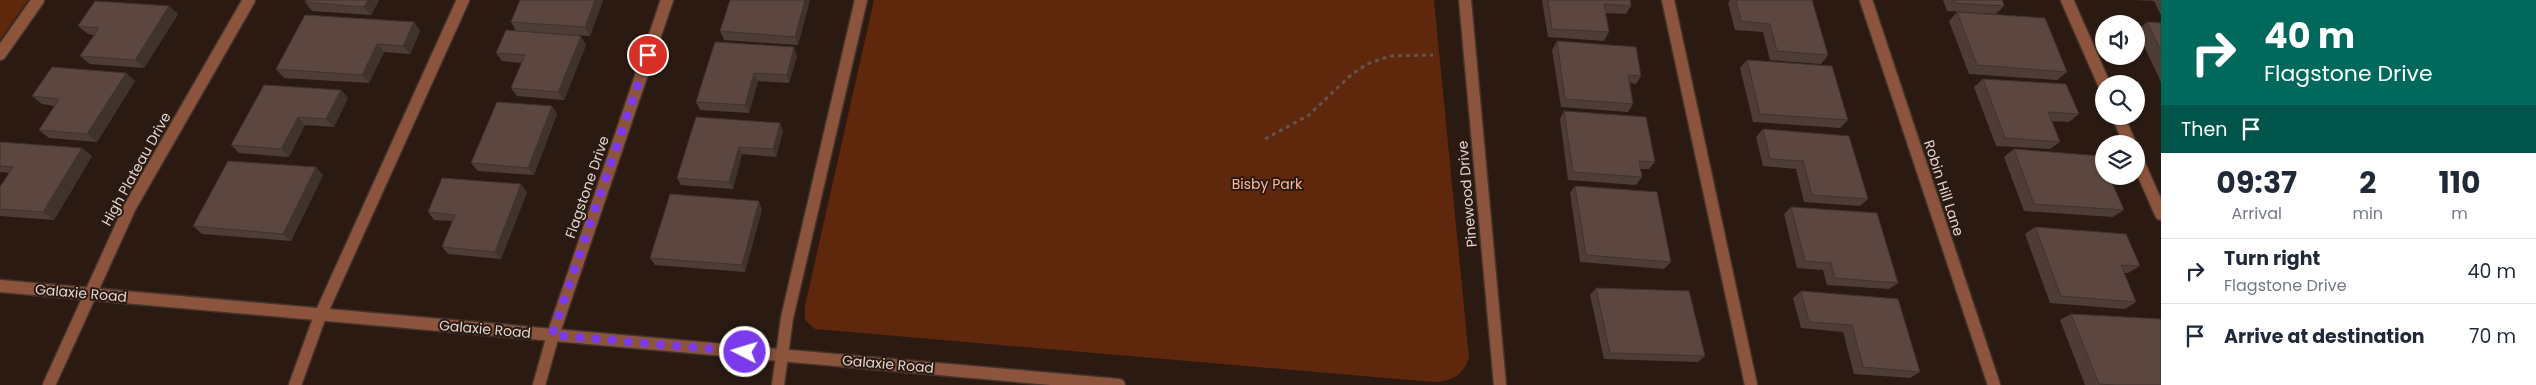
<!DOCTYPE html>
<style>
:root{--surface:#fff;--page:#f6f6f7;--text:#1f2937;--muted:#747a83;--line:#e0e1e3}
body{margin:0;font-family:Poppins,sans-serif;background:var(--page);color:var(--text);height:100vh;display:flex;flex-direction:column;font-size:19px;white-space:nowrap}
*{box-sizing:border-box;margin:0}
p{font-size:16px;color:var(--muted)}
.icon{flex:none;width:28px;height:28px;fill:none;stroke:currentColor;stroke-width:2;stroke-linecap:round;stroke-linejoin:round}
.map{position:relative;flex:1;overflow:hidden}
.panel{display:flex;flex-direction:column;background:var(--surface);width:375px}
.panel>*{flex:none}
.hud{background:#00695c;color:#fff;overflow:hidden}
.controls{position:absolute;left:2095px;top:15px;display:grid;gap:10px}
.controls a{display:grid;place-items:center;width:50px;height:50px;border-radius:50%;background:var(--surface);box-shadow:0 1px 4px #0004;font-size:25px}
.pin{position:absolute;display:grid;place-items:center;width:42px;height:42px;color:#fff;margin:-21px;border:2px solid #fff;border-radius:50%;box-shadow:0 1px 5px #0007}
.me{position:absolute;width:55px;margin:-28px;rotate:275deg;stroke-linejoin:round;filter:drop-shadow(0 0 4px #0008)}
.turn{display:flex;align-items:center;gap:18px;height:105px;padding:0 20px;font-size:22px}
.turn .icon{width:65px;height:65px;stroke-width:2.5}
.turn b{display:block;font-size:35px;line-height:42px}
.then{display:flex;align-items:center;height:48px;padding:0 20px;background:#0003;gap:10px;font-size:19px}
.eta{display:flex;justify-content:space-evenly;align-items:center;height:85px;text-align:center}
.eta b{font-size:30px;font-weight:700;line-height:35px}
ul{padding:0;list-style:none}
li{display:flex;align-items:center;gap:15px;height:65px;padding:0 20px;border-top:1px solid var(--line)}
li div{flex:1}
li b{display:block;font-size:19px}
li em{font-style:normal}
main{display:flex;flex:1;min-height:0}
.map>svg:first-child{display:block}
</style>
<main>
<div class="map">
<svg width="2161" height="385" viewBox="0 0 2161 385">
<rect width="100%" height="100%" fill="#2b1a12"/>
<g fill="#5f270c">
<polygon points="0,0 28,0 0,40"/>
<path d="M874,0H1434L1469,358C1462,376 1453,381 1433,382L815,329L805,320V306Z"/>
</g>
<g fill="none" stroke-linecap="round" stroke-linejoin="round">
<g stroke="#44342c" stroke-width="15">
<g id="minor">
<polyline points="1465,0 1500,385"/>
<polyline points="1668,0 1751,385"/>
<polyline points="1866,0 1994,385"/>
<polyline points="2067,0 2104,84"/>
<polyline points="0,54 38,0"/>
<polyline points="2118,116 2130,144"/>
<polyline points="2136,157 2161,214"/>
<polyline points="0,286 1119,385"/>
<polyline points="49,385 130,207 249,0"/>
<polyline points="295,385 320,316 463,0"/>
<polyline points="539,385 553,335 667,0"/>
<polyline points="778,385 787,318 861,0"/>
</g>
</g>
<polyline stroke="#64544d" stroke-width="3" stroke-dasharray="4 4" stroke-linecap="butt" points="1265,139 1309,115 1351,75 1367,64 1390,56 1433,55"/>
<use href="#minor" stroke="#8c543c" stroke-width="12"/>
</g>
<g fill="#4e3d36">
<polygon points="306,0 379,0 371,15 312,11 305,2"/>
<polygon points="520,0 603,0 590,36 516,31 511,22"/>
<polygon points="730,0 810,0 798,45 724,40 720,31"/>
<polygon points="1542,0 1630,0 1631,6 1626,14 1606,13 1609,32 1604,41 1548,37"/>
<polygon points="1730,0 1812,0 1828,55 1821,64 1770,60 1763,32 1735,30 1728,3"/>
<polygon points="1943,0 2002,0 2004,6 1996,14 1947,11"/>
<polygon points="2134,0 2161,0 2161,15 2154,1"/>
<polygon points="1957,12 2067,72 2057,80 1969,74 1949,21"/>
<polygon points="178,14 144,68 90,64 80,56 94,35 88,34 78,26"/>
<polygon points="414,22 420,31 410,54 384,52 369,83 284,78 276,69"/>
<polygon points="2147,22 2161,23 2161,82 2137,31"/>
<polygon points="1557,41 1641,76 1636,84 1630,83 1633,104 1628,112 1561,107 1552,50"/>
<polygon points="715,42 797,56 789,83 758,81 749,113 700,110 696,102"/>
<polygon points="586,45 564,100 517,96 511,88 522,63 502,61 496,53"/>
<polygon points="1747,60 1848,120 1840,128 1753,122 1740,68"/>
<polygon points="126,73 135,81 97,142 49,138 39,130 55,106 42,104 32,96"/>
<polygon points="1983,79 2079,114 2069,122 2052,121 2060,142 2050,149 1996,146 1974,87"/>
<polygon points="341,90 348,98 334,127 305,125 289,157 239,153 231,145"/>
<polygon points="552,106 557,114 534,175 478,171 471,163"/>
<polygon points="1564,111 1655,162 1649,169 1641,169 1642,177 1636,185 1568,180 1560,119"/>
<polygon points="696,117 783,131 776,157 742,154 733,189 681,185 677,178"/>
<polygon points="1763,129 1868,199 1860,206 1804,202 1796,169 1763,166 1756,137"/>
<polygon points="0,142 82,148 92,156 54,220 0,216 0,187 9,173 0,172"/>
<polygon points="2014,149 2124,210 2113,217 2024,211 2004,157"/>
<polygon points="323,175 291,241 202,234 193,226"/>
<polygon points="1575,186 1671,262 1664,269 1580,262 1570,193"/>
<polygon points="527,192 501,259 448,254 442,247 452,221 434,220 428,212"/>
<polygon points="1791,207 1898,283 1889,289 1827,285 1823,270 1797,268 1784,214"/>
<polygon points="762,209 745,272 655,265 650,258"/>
<polygon points="2035,227 2140,266 2128,273 2124,273 2136,302 2125,309 2050,303 2025,234"/>
<polygon points="1596,288 1705,356 1698,362 1604,359 1590,295"/>
<polygon points="1801,291 1898,299 1920,372 1910,378 1854,374 1843,332 1801,328 1793,298"/>
<polygon points="2071,314 2161,385 2085,385 2060,320"/>
</g>
<g fill="#40322c">
<polygon points="368,0 379,0 371,15 364,7"/>
<polygon points="595,0 603,0 590,36 585,27"/>
<polygon points="805,0 810,0 798,45 795,37"/>
<polygon points="169,6 178,14 144,68 135,60"/>
<polygon points="414,22 420,31 410,54 403,46"/>
<polygon points="581,36 586,45 564,100 558,92"/>
<polygon points="377,44 384,52 369,83 362,75"/>
<polygon points="794,47 797,56 789,83 787,75"/>
<polygon points="126,73 135,81 97,142 87,134"/>
<polygon points="754,73 758,81 749,113 745,105"/>
<polygon points="341,90 348,98 334,127 326,119"/>
<polygon points="552,106 557,114 534,175 528,168"/>
<polygon points="298,117 305,125 289,157 281,149"/>
<polygon points="780,123 783,131 776,157 773,149"/>
<polygon points="739,147 742,154 733,189 729,182"/>
<polygon points="82,148 92,156 54,220 43,212"/>
<polygon points="316,167 323,175 291,241 283,234"/>
<polygon points="521,184 527,192 501,259 495,252"/>
<polygon points="759,201 762,209 745,272 742,265"/>
</g>
<g fill="#5b473f" stroke="#40322c">
<polygon points="306,0 368,0 364,7 305,2"/>
<polygon points="520,0 595,0 585,27 511,22"/>
<polygon points="730,0 805,0 795,37 720,31"/>
<polygon points="1548,0 1630,0 1631,6 1604,4 1609,32 1552,29"/>
<polygon points="1736,0 1812,0 1828,55 1777,51 1770,24 1741,21"/>
<polygon points="1954,0 2002,0 2004,6 1955,3"/>
<polygon points="95,1 169,6 135,60 80,56 99,28 78,26"/>
<polygon points="1957,12 2045,18 2067,72 1977,65"/>
<polygon points="305,15 414,22 403,46 377,44 362,75 276,69"/>
<polygon points="2147,22 2161,23 2161,51"/>
<polygon points="506,30 581,36 558,92 511,88 525,55 496,53"/>
<polygon points="1557,41 1636,47 1641,76 1628,75 1633,104 1565,99"/>
<polygon points="715,42 794,47 787,75 754,73 745,105 696,102"/>
<polygon points="1747,60 1832,66 1848,120 1760,114"/>
<polygon points="52,67 126,73 87,134 39,130 59,99 32,96"/>
<polygon points="1983,79 2066,84 2079,114 2048,112 2060,142 2005,138"/>
<polygon points="264,85 341,90 326,119 298,117 281,149 231,145"/>
<polygon points="497,102 552,106 528,168 471,163"/>
<polygon points="1564,111 1646,117 1655,162 1639,161 1642,177 1573,172"/>
<polygon points="696,117 780,123 773,149 739,147 729,182 677,178"/>
<polygon points="1763,129 1849,136 1868,199 1812,195 1803,161 1770,159"/>
<polygon points="0,142 82,148 43,212 0,209 0,187 13,167 0,166"/>
<polygon points="2014,149 2101,156 2104,163 2104,176 2109,176 2124,210 2034,204"/>
<polygon points="228,161 316,167 283,234 193,226"/>
<polygon points="442,178 521,184 495,252 442,247 455,215 428,212"/>
<polygon points="1575,186 1657,192 1671,262 1586,255"/>
<polygon points="670,194 759,201 742,265 650,258"/>
<polygon points="1791,207 1877,213 1898,283 1835,278 1831,263 1805,261"/>
<polygon points="2035,227 2126,234 2140,266 2121,265 2136,302 2061,296"/>
<polygon points="1596,288 1689,291 1705,356 1610,353"/>
<polygon points="1801,291 1898,299 1920,372 1863,367 1852,325 1809,322"/>
<polygon points="2071,314 2161,319 2161,385 2116,385 2099,384"/>
</g>
<g fill="none" stroke-linecap="round" stroke-linejoin="round">
<polyline stroke="#7c3aed" stroke-width="9" stroke-dasharray="0 16.2" points="648,55 552,335 745,352"/>
</g>
<g text-anchor="middle" dominant-baseline="central" stroke-width="4" stroke-linejoin="round" paint-order="stroke">
<g font-size="14" fill="#e0d4cf" stroke="#2b1a12">
<text transform="translate(136 169) rotate(-61)">High Plateau Drive</text>
<text transform="translate(587 187) rotate(-71)">Flagstone Drive</text>
<text transform="translate(1944 188) rotate(72)">Robin Hill Lane</text>
<text transform="translate(1467 194) rotate(-95)">Pinewood Drive</text>
<text transform="translate(81 293) rotate(5)">Galaxie Road</text>
<text transform="translate(485 329) rotate(5)">Galaxie Road</text>
<text transform="translate(888 364) rotate(5)">Galaxie Road</text>
</g>
<g font-size="14" fill="#feb698" stroke="#2b1a12">
<text x="1267" y="184">Bisby Park</text>
</g>
</g>
</svg>
<div class="controls">
<a><svg class="icon" aria-label="sound" viewBox="0 0 24 24"><path d="M4 9h4l5-4v14l-5-4H4zM17 9q2 3 0 6"/></svg></a>
<a><svg class="icon" aria-label="search" viewBox="0 0 24 24"><circle cx="10" cy="10" r="6"/><path d="M15 15l6 6"/></svg></a>
<a><svg class="icon" aria-label="layers" viewBox="0 0 24 24"><path d="M12 4l9 5-9 5-9-5zM3 14l9 5 9-5"/></svg></a>
</div>
<div class="pin" style="left:648px;top:55px;background:#d93025"><svg class="icon" aria-label="arrive" viewBox="0 0 24 24"><path d="M6 21V4h12l-3 4 3 4H6"/></svg></div>
<svg class="me" style="left:745px;top:352px" viewBox="-20 -20 40 40"><circle r="17" fill="#7c3aed" stroke="#fff" stroke-width="3"/><path d="M0-11L8 9 0 5-8 9z" fill="#fff"/></svg>
</div>
<section class="panel">
<div class="hud">
<div class="turn"><svg class="icon" aria-label="right" viewBox="0 0 24 24"><path d="M7 20v-9h11M14 6l5 5-5 5"/></svg><div><b>40 m</b>Flagstone Drive</div></div>
<div class="then">Then<svg class="icon" aria-label="arrive" viewBox="0 0 24 24"><path d="M6 21V4h12l-3 4 3 4H6"/></svg></div>
</div>
<div class="eta">
<div><b>09:37</b><p>Arrival</p></div>
<div><b>2</b><p>min</p></div>
<div><b>110</b><p>m</p></div>
</div>
<ul>
<li><svg class="icon" aria-label="right" viewBox="0 0 24 24"><path d="M7 20v-9h11M14 6l5 5-5 5"/></svg><div><b>Turn right</b><p>Flagstone Drive</p></div><em>40 m</em></li>
<li><svg class="icon" aria-label="arrive" viewBox="0 0 24 24"><path d="M6 21V4h12l-3 4 3 4H6"/></svg><div><b>Arrive at destination</b></div><em>70 m</em></li>
</ul>
</section>
</main>
